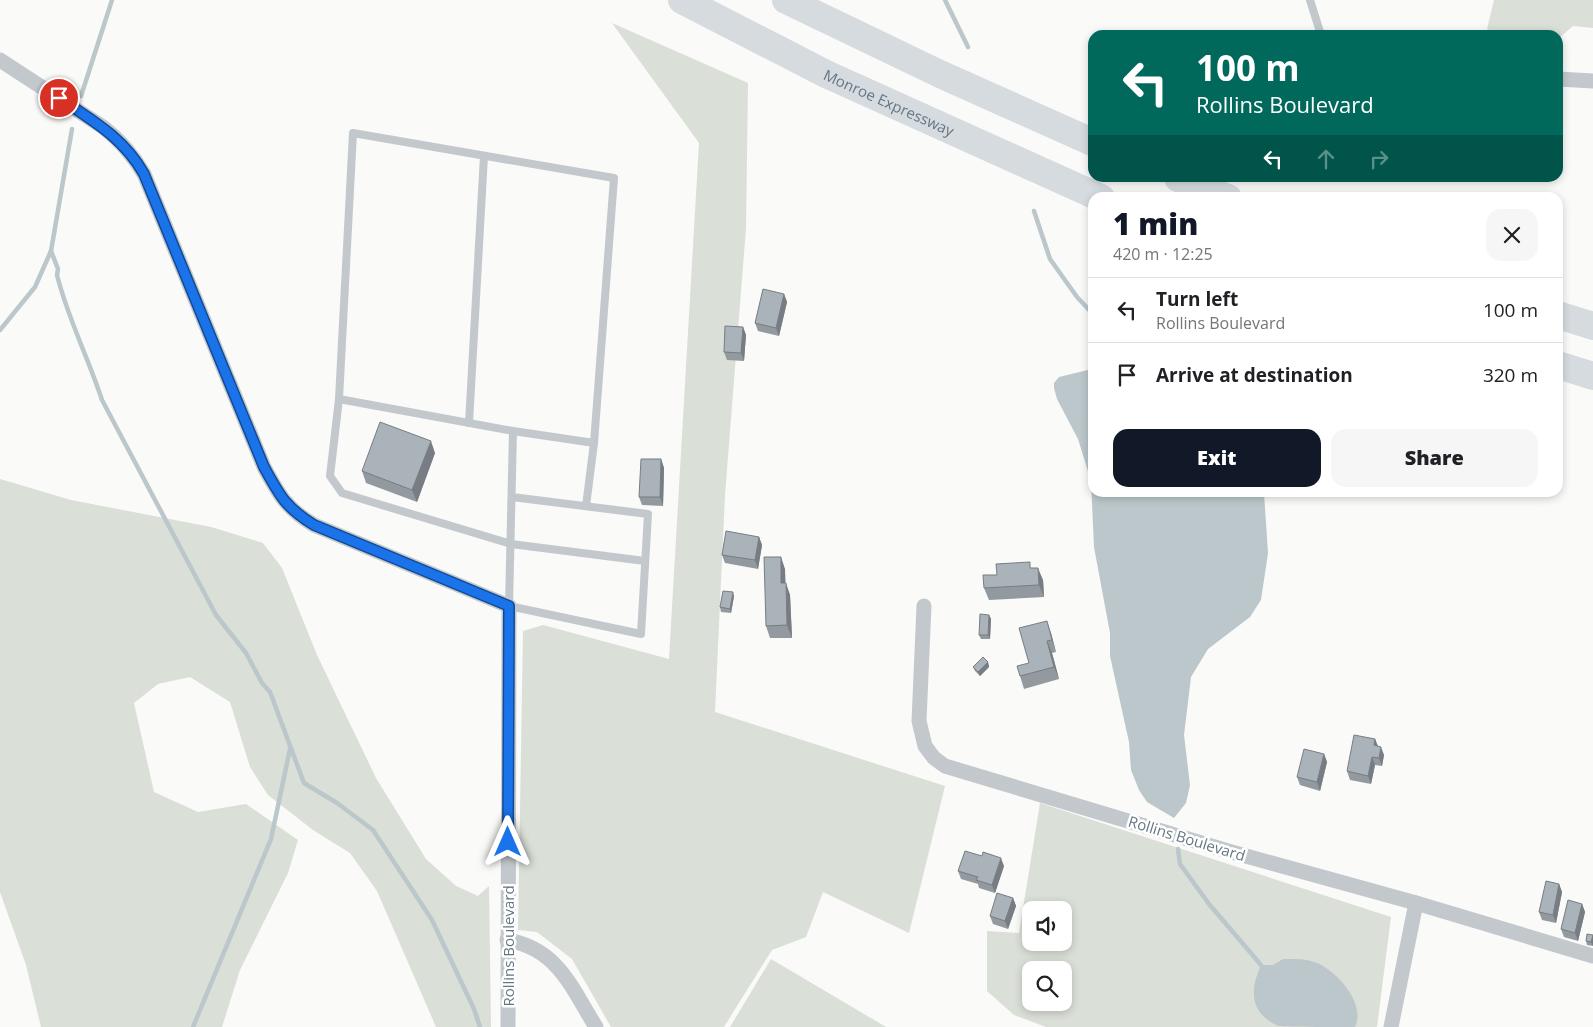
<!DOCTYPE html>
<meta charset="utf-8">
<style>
:root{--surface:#fff;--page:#f6f6f6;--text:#202124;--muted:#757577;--line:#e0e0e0;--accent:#111827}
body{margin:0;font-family:"Open Sans",sans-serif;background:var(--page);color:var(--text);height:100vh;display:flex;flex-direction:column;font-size:19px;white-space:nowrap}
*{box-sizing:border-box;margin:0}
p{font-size:16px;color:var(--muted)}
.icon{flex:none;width:28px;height:28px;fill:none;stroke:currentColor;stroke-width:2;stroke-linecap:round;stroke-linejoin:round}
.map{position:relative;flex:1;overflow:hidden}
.drawer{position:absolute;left:1088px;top:192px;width:475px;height:305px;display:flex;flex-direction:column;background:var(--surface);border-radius:15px;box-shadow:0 2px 8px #0003}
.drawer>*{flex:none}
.hud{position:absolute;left:1088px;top:30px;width:475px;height:152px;border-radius:15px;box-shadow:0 2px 8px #0003;background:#00695c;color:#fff;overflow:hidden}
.controls{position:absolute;left:1022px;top:901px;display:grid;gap:10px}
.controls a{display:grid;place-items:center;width:50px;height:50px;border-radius:10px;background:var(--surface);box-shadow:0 2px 8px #0003;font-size:25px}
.pin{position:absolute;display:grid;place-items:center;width:42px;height:42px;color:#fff;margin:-21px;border:2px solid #fff;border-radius:50%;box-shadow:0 1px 5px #0007}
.me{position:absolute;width:55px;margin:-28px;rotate:0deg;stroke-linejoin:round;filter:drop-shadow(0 0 4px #0008)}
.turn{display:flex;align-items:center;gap:18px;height:105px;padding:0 25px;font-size:22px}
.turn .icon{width:65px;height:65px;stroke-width:2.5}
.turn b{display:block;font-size:35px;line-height:42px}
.lanes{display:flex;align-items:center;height:48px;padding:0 25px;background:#0003;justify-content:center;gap:25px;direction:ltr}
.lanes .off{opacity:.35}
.round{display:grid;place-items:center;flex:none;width:52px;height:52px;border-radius:15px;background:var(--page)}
.headline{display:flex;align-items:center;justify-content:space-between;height:85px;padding:0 25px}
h1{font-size:30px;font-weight:800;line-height:38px;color:var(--accent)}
.action{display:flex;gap:10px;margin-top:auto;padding:10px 25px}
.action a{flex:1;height:58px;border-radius:15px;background:var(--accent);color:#fff;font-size:20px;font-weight:800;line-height:58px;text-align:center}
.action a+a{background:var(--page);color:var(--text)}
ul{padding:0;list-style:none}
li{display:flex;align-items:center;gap:15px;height:65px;padding:0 25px;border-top:1px solid var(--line)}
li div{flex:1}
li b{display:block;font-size:19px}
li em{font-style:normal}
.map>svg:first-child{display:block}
</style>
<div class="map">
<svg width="1593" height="1027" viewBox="0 0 1593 1027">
<rect width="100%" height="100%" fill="#fafaf8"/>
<g fill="#dadfd7" fill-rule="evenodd">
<polygon points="1494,0 1593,0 1593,28 1573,26 1558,39 1558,35 1503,35 1487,29"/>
<polygon points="612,23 748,83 746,228 725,495 715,712 945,786 909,933 823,892 806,937 772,950 724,1027 611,1027 572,959 537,932 518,930 523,631 543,625 669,659 699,143"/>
<polygon points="0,479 71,500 211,527 263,543 282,568 317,655 376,778 426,859 456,886 478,896 489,886 491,1027 436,1027 377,891 350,853 313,830 268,795 250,767 230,702 190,677 158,684 134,703 154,792 198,812 246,804 298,840 288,873 240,970 222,1027 41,1027 26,965 0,892"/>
<path d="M1040,803L1391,917L1377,1027H1046L1014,1015L987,991V931L1019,933ZM1031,910H1064V942H1031ZM1031,970H1064V1002H1031Z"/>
<polygon points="771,959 886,1027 730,1027"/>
</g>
<g fill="#bbc7cb">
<polygon points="1092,369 1092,492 1264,493 1268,553 1261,600 1250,617 1208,649 1191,677 1184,735 1190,785 1186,803 1174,818 1147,802 1139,790 1131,770 1129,742 1110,656 1110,633 1094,547 1091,481 1078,439 1057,399 1054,388 1054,383 1059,377"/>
<path d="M1283,959C1294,959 1306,958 1317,963C1338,972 1366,1004 1355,1027C1341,1027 1287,1027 1278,1026C1249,1012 1250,990 1261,965H1273Z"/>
</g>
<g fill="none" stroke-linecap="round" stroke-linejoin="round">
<g stroke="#bbc7cb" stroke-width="4.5">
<polyline points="945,0 968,47"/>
<polyline points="81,96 112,0"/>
<polyline points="1034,211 1050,259 1077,297 1092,313"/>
<path d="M51,251L58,269L57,275C68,319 88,357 102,400L216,615L246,653L262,683L270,692L304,783L337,803L373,830L432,920L474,1009L480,1027"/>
<polyline points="0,330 35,287 51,251 72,129"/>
<polyline points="1178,849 1180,864 1209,904 1261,965"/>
<polyline points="193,1027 271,839 290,749"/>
</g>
<g stroke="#c3c8cc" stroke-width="8">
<polyline points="1310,0 1321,35"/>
<polyline points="339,399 330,476 342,493 511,544 645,561"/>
<polyline points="469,423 484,156"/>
<polyline points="512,497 648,514 641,634 509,606 513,431 594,443 614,178 353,133 339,399 513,431"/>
<polyline points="586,506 594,443"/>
</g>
<g stroke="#c3c8cc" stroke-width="15">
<path d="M0,60L103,127C120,140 133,155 144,174L264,467C279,495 286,508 314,525L509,606L508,1027"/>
<polyline points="1558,79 1593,81"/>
<polyline points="924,606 919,721 925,746 934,758 945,766 1228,851 1416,903 1593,956"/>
<path d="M507,940C558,949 571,987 596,1027"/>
<polyline points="1391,1027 1416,903"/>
</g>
<g stroke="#d6dbdf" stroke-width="28">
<path id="s1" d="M682,0L826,74L1101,198"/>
<polyline points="786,0 940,74 1092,142"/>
<polyline points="1178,178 1228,198"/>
<polyline points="1558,315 1593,326"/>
<polyline points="1558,365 1593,376"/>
</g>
</g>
<g fill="#929a9f">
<polygon points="784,294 787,302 779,336 758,331 755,323"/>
<polygon points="743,327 746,335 744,361 727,360 724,352"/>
<polygon points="435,453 417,502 366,483 362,471"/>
<polygon points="661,459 664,468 663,506 642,505 639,497"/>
<polygon points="759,537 762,545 758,569 725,563 722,555"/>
<polygon points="1032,568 1043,580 1044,597 989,600 984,588 997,575"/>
<polygon points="785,569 785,583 790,595 792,638 770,638 766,626"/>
<polygon points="734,596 731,613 721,612 720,607"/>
<polygon points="989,615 991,619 990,639 981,639 979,635"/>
<polygon points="1051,633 1056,652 1052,653 1059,679 1024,689 1020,676"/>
<polygon points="988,662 989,667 980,676 975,671 973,667"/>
<polygon points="1375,739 1378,746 1384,755 1382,766 1375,765 1371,784 1350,780 1347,771"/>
<polygon points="1324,754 1327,762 1320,791 1300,785 1297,777"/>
<polygon points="1004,866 995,893 979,888 978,884 961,879 958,871"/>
<polygon points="1559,884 1562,892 1556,923 1542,920 1539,912"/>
<polygon points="1013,898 1016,906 1008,929 993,924 990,916"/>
<polygon points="1582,904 1585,912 1578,941 1564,937 1561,929"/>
<polygon points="1593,935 1593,946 1587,945 1586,941"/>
</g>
<g fill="#777d82">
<polygon points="784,294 787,302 779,336 776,328"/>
<polygon points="743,327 746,335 744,361 741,353"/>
<polygon points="431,441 435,453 417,502 412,490"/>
<polygon points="661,459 664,468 663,506 660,497"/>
<polygon points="759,537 762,545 758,569 755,560"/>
<polygon points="781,557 785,569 786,595 781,583"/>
<polygon points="1038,568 1043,580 1044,597 1039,585"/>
<polygon points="786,583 790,595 792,638 787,625"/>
<polygon points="733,592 734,596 731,613 730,609"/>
<polygon points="989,615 991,619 990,639 988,635"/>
<polygon points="1047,621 1051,633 1056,652 1052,640"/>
<polygon points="1047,641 1052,653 1059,679 1054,667"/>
<polygon points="988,662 989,667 980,676 978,672"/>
<polygon points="1375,739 1378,747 1374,745"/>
<polygon points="1381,747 1384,755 1382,766 1379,758"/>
<polygon points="1324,754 1327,762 1320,791 1317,782"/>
<polygon points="1372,757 1375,765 1371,784 1368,776"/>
<polygon points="1001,858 1004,866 995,893 992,885"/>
<polygon points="1559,884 1562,892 1556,923 1553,915"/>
<polygon points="1013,898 1016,906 1008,929 1005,921"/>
<polygon points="1582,904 1585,912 1578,941 1575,933"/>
<polygon points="1593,935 1593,946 1591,942"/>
</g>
<g fill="#aab3b9" stroke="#777d82">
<polygon points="763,289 784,294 776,328 755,323"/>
<polygon points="725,326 743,327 741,353 724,352"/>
<polygon points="380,422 431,441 412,490 362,471"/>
<polygon points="641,459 661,459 660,497 639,497"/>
<polygon points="726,531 759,537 755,560 722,555"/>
<polygon points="764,557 781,557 781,583 786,583 787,625 766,626"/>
<polygon points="1030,562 1030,568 1038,568 1039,585 984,588 983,575 997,575 996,564"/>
<polygon points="723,591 733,592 730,609 720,607"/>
<polygon points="980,614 989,615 988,635 979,635"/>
<polygon points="1047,621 1052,640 1047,641 1054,667 1020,676 1017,666 1029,663 1019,628"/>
<polygon points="983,657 988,662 978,672 973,667"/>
<polygon points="1354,735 1375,739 1374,745 1381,747 1379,758 1372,757 1368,776 1347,771"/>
<polygon points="1304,749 1324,754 1317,782 1297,777"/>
<polygon points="965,851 982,856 983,852 1001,858 992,885 976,880 978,877 958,871"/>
<polygon points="1546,881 1559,884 1553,915 1539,912"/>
<polygon points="997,893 1013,898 1005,921 990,916"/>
<polygon points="1568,900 1582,904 1575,933 1561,929"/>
<polygon points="1587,934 1593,935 1591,942 1586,941"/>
</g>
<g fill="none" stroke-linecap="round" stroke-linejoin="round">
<g stroke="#114b97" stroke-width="12">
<path id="route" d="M59,98C92,120 124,138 144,174L264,467C280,496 285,507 314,525L509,606L508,842"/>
</g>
<use href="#route" stroke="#1a73e8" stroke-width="9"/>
</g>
<g text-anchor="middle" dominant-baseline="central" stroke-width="5" stroke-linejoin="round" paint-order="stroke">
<g font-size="15" fill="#657683" stroke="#fff">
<text stroke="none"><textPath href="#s1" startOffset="231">Monroe Expressway</textPath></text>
<text transform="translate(1187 838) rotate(17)">Rollins Boulevard</text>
<text transform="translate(508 946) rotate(-90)">Rollins Boulevard</text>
</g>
</g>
</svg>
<div class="controls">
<a><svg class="icon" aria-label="sound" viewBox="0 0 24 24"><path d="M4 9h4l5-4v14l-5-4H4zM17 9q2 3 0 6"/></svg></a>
<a><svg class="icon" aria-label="search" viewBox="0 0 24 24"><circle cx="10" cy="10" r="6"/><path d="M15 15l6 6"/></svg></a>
</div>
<div class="pin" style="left:59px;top:98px;background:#d93025"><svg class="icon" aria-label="arrive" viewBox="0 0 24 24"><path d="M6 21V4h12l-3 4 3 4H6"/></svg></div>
<svg class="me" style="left:508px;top:842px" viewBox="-20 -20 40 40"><path d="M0-17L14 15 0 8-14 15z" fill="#1a73e8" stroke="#fff" stroke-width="4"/></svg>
<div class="hud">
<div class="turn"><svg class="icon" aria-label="left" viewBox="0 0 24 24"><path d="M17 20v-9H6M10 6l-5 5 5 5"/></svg><div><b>100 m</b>Rollins Boulevard</div></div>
<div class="lanes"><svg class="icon" aria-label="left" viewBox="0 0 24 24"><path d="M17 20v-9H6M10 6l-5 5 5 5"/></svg><svg class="icon off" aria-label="ahead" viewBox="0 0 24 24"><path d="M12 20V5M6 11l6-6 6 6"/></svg><svg class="icon off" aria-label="right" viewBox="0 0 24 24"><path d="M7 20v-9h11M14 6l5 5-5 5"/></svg></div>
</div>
<section class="drawer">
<div class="headline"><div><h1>1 min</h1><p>420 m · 12:25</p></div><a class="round"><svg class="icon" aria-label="close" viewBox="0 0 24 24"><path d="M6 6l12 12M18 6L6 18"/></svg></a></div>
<ul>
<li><svg class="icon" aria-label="left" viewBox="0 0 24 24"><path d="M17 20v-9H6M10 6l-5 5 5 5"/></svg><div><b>Turn left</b><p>Rollins Boulevard</p></div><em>100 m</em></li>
<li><svg class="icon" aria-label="arrive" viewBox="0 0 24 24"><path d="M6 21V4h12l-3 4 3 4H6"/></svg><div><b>Arrive at destination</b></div><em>320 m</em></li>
</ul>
<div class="action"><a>Exit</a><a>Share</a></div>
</section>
</div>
